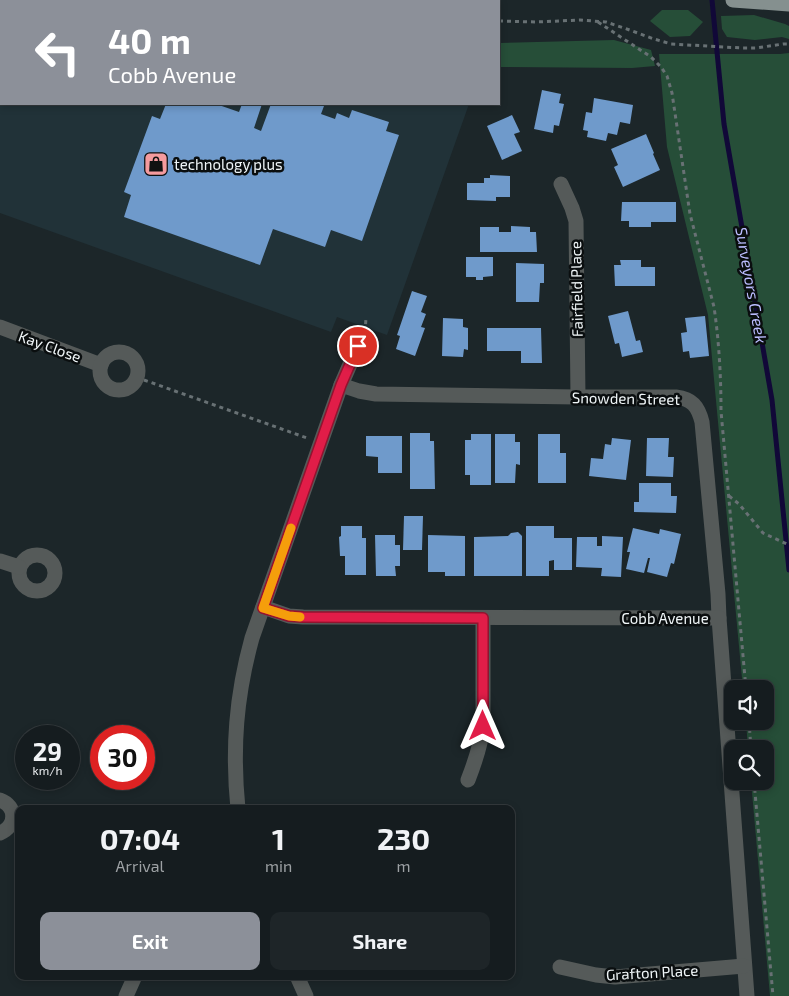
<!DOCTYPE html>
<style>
:root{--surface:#151c1f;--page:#1e2528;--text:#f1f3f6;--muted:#9da1a4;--line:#343a3d;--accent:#8c9099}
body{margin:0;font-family:"Exo 2",sans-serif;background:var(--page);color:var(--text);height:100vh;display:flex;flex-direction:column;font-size:19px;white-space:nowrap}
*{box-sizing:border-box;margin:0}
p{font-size:16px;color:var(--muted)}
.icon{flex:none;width:28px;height:28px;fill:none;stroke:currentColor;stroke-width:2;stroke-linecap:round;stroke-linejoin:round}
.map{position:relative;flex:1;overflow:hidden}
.panel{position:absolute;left:15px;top:805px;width:500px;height:175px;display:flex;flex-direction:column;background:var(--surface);border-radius:10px;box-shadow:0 2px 8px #0003,0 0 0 1px var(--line)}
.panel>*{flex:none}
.top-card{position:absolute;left:0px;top:0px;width:500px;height:105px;box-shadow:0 2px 8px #0003,0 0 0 1px var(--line);background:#8c9099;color:#fff;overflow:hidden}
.buttons{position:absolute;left:724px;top:680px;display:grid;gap:10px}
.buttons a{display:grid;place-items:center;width:50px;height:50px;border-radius:10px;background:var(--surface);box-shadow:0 2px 8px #0003,0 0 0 1px var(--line);font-size:25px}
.speed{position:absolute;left:15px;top:725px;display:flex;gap:10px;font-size:25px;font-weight:700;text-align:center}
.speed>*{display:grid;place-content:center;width:65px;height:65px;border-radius:50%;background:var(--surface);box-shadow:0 2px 8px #0003,0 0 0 1px var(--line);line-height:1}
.speed small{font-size:12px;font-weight:400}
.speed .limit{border:8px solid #d22;background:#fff;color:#111}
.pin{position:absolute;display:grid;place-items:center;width:42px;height:42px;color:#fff;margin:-21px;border:2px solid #fff;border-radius:50%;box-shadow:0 1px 5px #0007}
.me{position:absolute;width:55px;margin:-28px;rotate:0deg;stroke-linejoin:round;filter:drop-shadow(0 0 4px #0008)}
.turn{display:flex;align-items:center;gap:18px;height:105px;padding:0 25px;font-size:22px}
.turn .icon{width:65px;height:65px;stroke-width:2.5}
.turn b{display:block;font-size:35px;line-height:42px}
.eta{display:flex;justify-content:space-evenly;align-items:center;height:85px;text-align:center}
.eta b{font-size:30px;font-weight:700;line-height:35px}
.primary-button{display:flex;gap:10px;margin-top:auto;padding:10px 25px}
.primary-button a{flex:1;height:58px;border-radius:10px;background:var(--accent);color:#fff;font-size:20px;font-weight:700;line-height:58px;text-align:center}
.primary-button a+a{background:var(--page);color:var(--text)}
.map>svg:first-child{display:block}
</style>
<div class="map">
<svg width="789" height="996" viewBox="0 0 789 996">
<rect width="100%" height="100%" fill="#1c2629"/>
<polygon fill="#213238" points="0,0 193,0 197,1 1,1 1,104 469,104 387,335 337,317 331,332 0,213"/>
<g fill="#264e38">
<polygon points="662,10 688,10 703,22 690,36 670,37 650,21"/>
<polygon points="754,15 785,24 789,26 789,39 782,37 755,40 727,37 722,29 721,16"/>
<polygon points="614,40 651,50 655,66 632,68 499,67 499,43"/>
<polygon points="789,53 789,996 770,996 751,781 765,781 765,749 748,749 746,721 765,721 765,689 743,689 708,315 667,147 659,54 780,54"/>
</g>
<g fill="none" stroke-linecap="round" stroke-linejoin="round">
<polyline stroke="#110838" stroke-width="5" points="712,0 724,124 772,400 789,570"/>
</g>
<g fill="#6f9acb">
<polygon points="542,90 561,94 559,103 564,104 559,126 554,125 553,133 534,129"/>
<polygon points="594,98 633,105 630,124 620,122 617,135 608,133 606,141 587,137 588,131 583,130 586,112 592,113"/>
<polygon points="166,104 216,104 239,112 242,104 262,104 254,128 261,131 271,104 319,104 324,106 321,114 335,119 337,113 349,118 352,110 389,122 386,131 399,135 362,241 331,230 325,247 273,229 260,265 124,217 131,195 124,192 152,116 160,119"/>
<polygon points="512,115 520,132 514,134 522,151 502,160 487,126"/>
<polygon points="646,134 654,153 653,154 660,170 623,187 614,167 618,165 611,149"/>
<polygon points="490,175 510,176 510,197 496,197 496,201 467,200 467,183 484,183 484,178 490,178"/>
<polygon points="622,202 676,202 676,222 651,222 651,227 629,227 629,221 621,221"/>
<polygon points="511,226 530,227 530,232 536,232 537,252 480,252 480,227 499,227 499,232 511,232"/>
<polygon points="466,257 493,257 493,276 483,277 483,280 476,280 476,277 466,277"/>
<polygon points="620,260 641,260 641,267 655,267 655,286 615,286 614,265 621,265"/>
<polygon points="516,263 544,264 544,283 540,283 539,302 516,302"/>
<polygon points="412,291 427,296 421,312 426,314 421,327 425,328 415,356 396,349 400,336 397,335"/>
<polygon points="628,311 636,341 640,340 643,352 622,357 619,343 615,344 608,316"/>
<polygon points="705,316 709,356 690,358 689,351 683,352 681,333 687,332 685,318"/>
<polygon points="443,318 463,319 463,327 468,328 468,350 464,349 463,357 442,356"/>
<polygon points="487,328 541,328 542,363 521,363 521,351 487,351"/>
<polygon points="410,433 430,433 430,441 434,441 435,489 410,489"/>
<polygon points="471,434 491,434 491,485 470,485 470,475 465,475 465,440 471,440"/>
<polygon points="495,434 515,434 515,442 520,442 520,465 516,464 515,483 495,483"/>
<polygon points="538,434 560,434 560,453 566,453 566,483 538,483"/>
<polygon points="366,436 402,436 402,473 378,473 378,457 366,456"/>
<polygon points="612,438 631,440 626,480 589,476 591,458 603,459 605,444 611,445"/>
<polygon points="647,438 669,438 668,457 674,457 673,477 646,476"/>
<polygon points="639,483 671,483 671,496 677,496 676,513 634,512 634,502 639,502"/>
<polygon points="404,516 423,516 422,550 403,550"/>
<polygon points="341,526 362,526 362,538 366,538 366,575 345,575 345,556 340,556 339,537 341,536"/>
<polygon points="526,526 554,526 554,538 572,538 572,570 554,570 554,560 549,561 549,576 526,576"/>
<polygon points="633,528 659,534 660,529 681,534 674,564 671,563 667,577 647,572 650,558 648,558 644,573 626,569 630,552 627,552"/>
<polygon points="518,532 522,536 522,576 474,576 474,537 508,536 511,533"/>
<polygon points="375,535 395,535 395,545 400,545 400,566 395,566 396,576 376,576"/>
<polygon points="428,535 465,536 465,576 445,576 445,572 428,572"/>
<polygon points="602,536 623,537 621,577 601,576 602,568 576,567 577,537 597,537 597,546 602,546"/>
</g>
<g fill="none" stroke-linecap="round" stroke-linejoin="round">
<g stroke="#687174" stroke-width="3" stroke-dasharray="4 4" stroke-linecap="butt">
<polyline points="231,0 236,1"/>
<polyline points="499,21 536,22 580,20 606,22 624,28 654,39 671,44 742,48 756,48 783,44 789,44"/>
<path d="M598,22L651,57L661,67L667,76L672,93L690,214L714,307C719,341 721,376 721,411L746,689"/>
<polyline points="365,332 366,318"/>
<polyline points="144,380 307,438"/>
<polyline points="729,496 739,504 763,533 789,545"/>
<polyline points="749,721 751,749"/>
<polyline points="754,781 773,996"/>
</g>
<g stroke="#555a59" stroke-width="15">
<polyline points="561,184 572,208 576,221 578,397"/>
<polyline points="0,327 101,365"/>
<circle cx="119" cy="371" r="19"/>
<path d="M341,385L359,391L376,394L578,397H676C692,399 698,406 702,422L718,594L719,618"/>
<circle cx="37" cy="573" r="18"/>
<polyline points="0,561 19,567"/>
<polyline points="263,607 289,616 303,617 719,618 747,996"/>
<path d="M468,780C475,762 481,745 483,726V618"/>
<path d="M0,800C17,806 17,826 0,833"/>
<path d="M238,809C232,749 236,696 252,638L341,385L358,346"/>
<polyline points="560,967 596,975 615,977 744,966"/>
<polyline points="297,976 306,996"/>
<polyline points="126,996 135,976"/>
</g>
<polyline stroke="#85908f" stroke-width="15" points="733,0 789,4"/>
</g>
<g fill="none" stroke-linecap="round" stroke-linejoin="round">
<g stroke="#92132f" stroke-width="12">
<polyline id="route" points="358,346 341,385 263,608 289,616 303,617 483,618 483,726"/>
</g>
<use href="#route" stroke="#e11d48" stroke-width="9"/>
<polyline stroke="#f59e0b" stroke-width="9" points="291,528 263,608 289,616 300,617"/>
</g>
<defs>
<g id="shop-square" transform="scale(1.25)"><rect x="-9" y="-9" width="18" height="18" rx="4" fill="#f59b9e" stroke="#0a0e0f"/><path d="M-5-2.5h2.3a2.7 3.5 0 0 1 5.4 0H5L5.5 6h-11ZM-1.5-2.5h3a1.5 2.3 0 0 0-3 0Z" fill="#111"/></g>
</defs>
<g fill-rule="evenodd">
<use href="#shop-square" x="156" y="164"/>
</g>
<g text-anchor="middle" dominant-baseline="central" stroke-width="5" stroke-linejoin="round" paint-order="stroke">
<g font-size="15" fill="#f0f6f8" stroke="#0a0e0f" text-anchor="start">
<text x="174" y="164">technology plus</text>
</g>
<g font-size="15" fill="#f0f6f8" stroke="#0a0e0f">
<text transform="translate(576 289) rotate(-91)">Fairfield Place</text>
<text transform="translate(50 346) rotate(20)">Kay Close</text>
<text transform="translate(626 398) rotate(1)">Snowden Street</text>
<text x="665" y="618">Cobb Avenue</text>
<text transform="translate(652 972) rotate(-3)">Grafton Place</text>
</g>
<g font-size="16" font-style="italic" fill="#babcfe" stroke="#0a0e0f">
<text transform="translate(752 285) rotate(80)">Surveyors Creek</text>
</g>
</g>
</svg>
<div class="buttons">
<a><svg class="icon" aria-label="sound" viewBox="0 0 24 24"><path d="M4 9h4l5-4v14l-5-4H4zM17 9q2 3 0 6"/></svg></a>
<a><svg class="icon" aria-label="search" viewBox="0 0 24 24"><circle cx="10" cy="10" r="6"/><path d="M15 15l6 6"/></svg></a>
</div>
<div class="speed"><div>29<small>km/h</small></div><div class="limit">30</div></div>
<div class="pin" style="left:358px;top:346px;background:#d93025"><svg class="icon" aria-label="arrive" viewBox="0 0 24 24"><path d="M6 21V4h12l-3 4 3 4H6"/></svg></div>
<svg class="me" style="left:483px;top:726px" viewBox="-20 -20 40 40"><path d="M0-17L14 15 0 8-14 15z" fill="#e11d48" stroke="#fff" stroke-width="4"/></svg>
<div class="top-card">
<div class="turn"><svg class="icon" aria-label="left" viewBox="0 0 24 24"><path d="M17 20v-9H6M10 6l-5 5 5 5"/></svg><div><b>40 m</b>Cobb Avenue</div></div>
</div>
<section class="panel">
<div class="eta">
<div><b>07:04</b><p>Arrival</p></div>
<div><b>1</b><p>min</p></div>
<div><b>230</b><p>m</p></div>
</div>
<div class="primary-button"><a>Exit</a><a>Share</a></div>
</section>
</div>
